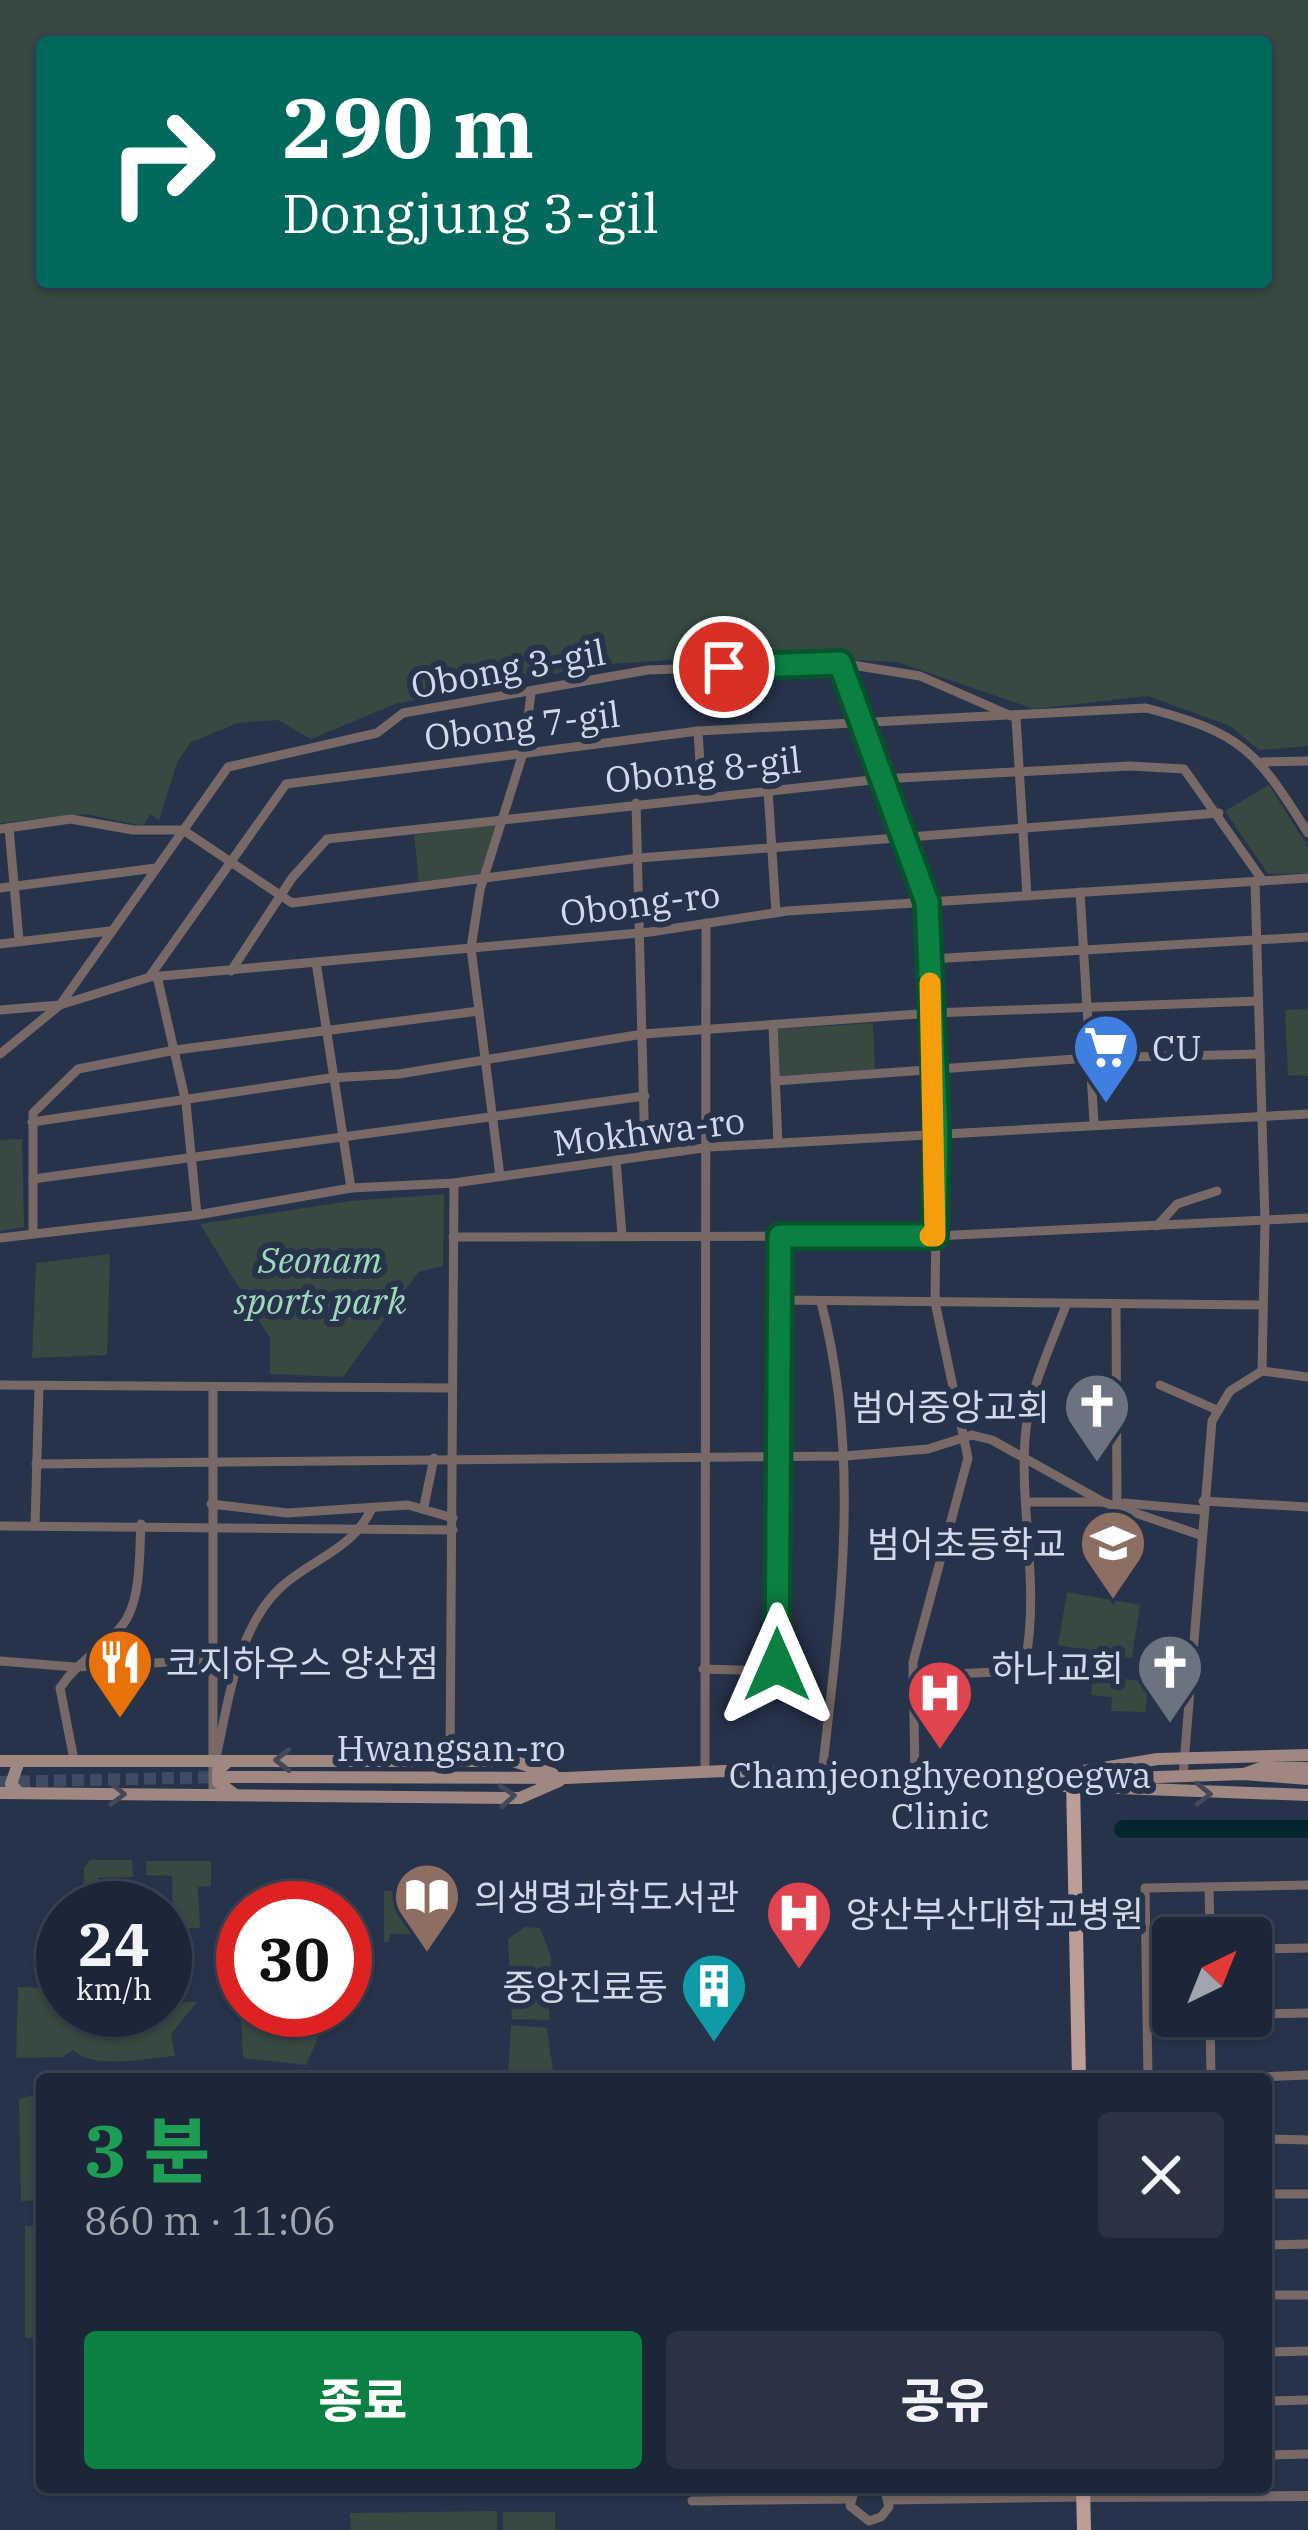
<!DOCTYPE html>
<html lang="ko">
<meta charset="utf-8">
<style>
:root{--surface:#1d2638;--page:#2a3243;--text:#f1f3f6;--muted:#a0a5ae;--line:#3b4353;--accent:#0b8043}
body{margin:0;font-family:"IBM Plex Serif","Noto Sans KR",serif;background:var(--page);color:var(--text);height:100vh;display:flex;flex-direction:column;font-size:45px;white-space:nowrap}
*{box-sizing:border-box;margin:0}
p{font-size:39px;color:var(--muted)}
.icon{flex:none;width:66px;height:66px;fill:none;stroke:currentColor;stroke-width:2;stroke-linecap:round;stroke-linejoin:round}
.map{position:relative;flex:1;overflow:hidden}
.side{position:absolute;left:36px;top:2073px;width:1236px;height:420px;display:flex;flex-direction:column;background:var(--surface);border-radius:12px;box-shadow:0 3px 9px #0004,0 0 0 3px var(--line)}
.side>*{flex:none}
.banner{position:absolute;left:36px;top:36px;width:1236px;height:252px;border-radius:12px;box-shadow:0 3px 9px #0004,0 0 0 3px var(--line);background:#00695c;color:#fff;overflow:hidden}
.needle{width:78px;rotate:43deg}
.controls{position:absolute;left:1152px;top:1917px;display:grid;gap:24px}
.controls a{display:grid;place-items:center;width:120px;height:120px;border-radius:12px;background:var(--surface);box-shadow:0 3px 9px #0004,0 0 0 3px var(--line);font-size:60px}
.speed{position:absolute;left:36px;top:1881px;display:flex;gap:24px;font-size:60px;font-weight:700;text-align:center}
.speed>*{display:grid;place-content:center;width:156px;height:156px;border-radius:50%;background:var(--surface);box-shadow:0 3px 9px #0004,0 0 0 3px var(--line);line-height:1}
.speed small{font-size:30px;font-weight:400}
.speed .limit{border:18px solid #d22;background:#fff;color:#111}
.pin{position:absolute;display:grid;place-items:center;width:102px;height:102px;color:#fff;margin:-51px;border:6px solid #fff;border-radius:50%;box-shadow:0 3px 12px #0007}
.me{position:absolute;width:132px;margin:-66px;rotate:0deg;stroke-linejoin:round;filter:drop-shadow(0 0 9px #0008)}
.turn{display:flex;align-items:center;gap:42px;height:252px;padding:0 48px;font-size:54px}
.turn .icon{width:156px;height:156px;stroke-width:2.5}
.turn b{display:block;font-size:84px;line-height:102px}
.round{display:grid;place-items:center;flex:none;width:126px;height:126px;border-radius:12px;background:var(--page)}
.head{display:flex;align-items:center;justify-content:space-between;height:204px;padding:0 48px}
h1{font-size:72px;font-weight:800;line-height:90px;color:#1e9e55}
.action{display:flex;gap:24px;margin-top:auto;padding:24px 48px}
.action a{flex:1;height:138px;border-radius:12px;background:var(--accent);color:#fff;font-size:48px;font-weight:800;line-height:138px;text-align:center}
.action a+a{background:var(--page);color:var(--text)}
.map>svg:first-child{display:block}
</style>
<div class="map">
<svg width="1308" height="2530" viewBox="0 0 1308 2530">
<rect width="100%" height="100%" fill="#27334b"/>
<g fill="#374940" fill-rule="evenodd">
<path d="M0,0H1308V746L1259,750L1230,726L1148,696L1034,709L897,662L745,655L609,664L460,691L395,704L311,739L278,720L237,723L190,743L177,763L159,820L150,814L143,826L86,814L0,823ZM42,42H1266V282H42Z"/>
<polygon points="1269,785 1308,847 1308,873 1268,874 1225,811"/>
<polygon points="496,824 481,874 419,882 414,835"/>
<polygon points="1308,1009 1308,1076 1288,1075 1285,1010"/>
<polygon points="873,1023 875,1069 779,1076 777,1029"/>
<polygon points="22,1139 24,1227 0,1231 0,1140"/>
<polygon points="444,1194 443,1266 418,1272 343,1377 270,1374 270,1338 200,1224 350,1201"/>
<polygon points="110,1254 107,1355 32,1358 36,1263"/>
<polygon points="1067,1592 1140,1605 1132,1658 1058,1645"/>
<polygon points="1093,1675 1149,1682 1145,1712 1111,1711 1112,1697 1091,1695"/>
<polygon points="90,1860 132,1860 133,1877 98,1878 98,1908 83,1908 84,1868"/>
<polygon points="146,1861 211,1861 211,1886 198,1887 200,1928 173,1928 172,1876 146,1875"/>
<polygon points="426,1883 436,1884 436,1934 390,1934 389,1942 384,1942 384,1891 426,1890"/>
<polygon points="525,1927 540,1928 551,1957 549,2020 512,2019 508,1939"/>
<path d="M18,1987L40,1988L63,1998V2010H165V2003L197,2002L171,2034L175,2056C149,2058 93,2070 73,2050L63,2057L16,2058Z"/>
<polygon points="304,2016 319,2036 306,2065 243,2058 241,2019"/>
<polygon points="511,2025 547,2028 554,2079 508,2079"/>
<polygon points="42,2093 42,2200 21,2201 19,2099"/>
<rect x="25" y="2226" width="17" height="112"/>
<polygon points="497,2511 497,2530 351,2530 350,2513"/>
<rect x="503" y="2512" width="52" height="18"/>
</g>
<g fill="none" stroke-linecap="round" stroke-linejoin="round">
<polyline stroke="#00272e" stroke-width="18" points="1123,1829 1308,1829"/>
<polyline stroke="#404c63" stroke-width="12" stroke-dasharray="12 6" stroke-linecap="butt" points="0,1782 221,1777"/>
<g stroke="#796966" stroke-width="9">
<polyline points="840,663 927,902 937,1133 935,1302 968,1458 913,1662 915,1773"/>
<polyline points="698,731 702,796"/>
<polyline points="1263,762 1308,761"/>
<polyline points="768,790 776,913"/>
<polyline points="636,803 645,1156"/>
<polyline points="9,828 19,940"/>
<polyline points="0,829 71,819 133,830 183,830 292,903 639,858 1219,813"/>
<polyline points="1255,881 1265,1221 1262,1371"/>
<polyline points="0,888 156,868"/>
<polyline points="1080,892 1094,1123"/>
<polyline points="0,944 110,931"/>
<polyline points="930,959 1308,937"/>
<polyline points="316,962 351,1188"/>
<polyline points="231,971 292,878 327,839 881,779 1130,766 1184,769 1263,881"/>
<path d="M150,976L286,784L698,731L1146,708C1242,733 1256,750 1308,833"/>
<polyline points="157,976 186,1103 197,1215"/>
<polyline points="0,1010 60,1005 228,767 377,733 403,713 648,670 840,663 920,676 1016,718 1027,896"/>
<polyline points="773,1026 778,1143"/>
<polyline points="0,1054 60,1005 150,977 650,932 787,911 1308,878"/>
<polyline points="775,1081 1089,1058 1260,1054"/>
<polyline points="32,1122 330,1078 399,1074 643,1034 932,1013 1258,1001"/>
<polyline points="616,1160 622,1235"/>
<polyline points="500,1176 471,948 480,890 524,750 531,693"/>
<polyline points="33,1179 645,1096"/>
<polyline points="1157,1226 1177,1204 1217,1191"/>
<polyline points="33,1233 33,1113 78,1069 175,1050 479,1011"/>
<polyline points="453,1237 935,1236 1308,1218"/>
<polyline points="0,1238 197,1215 351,1188 454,1183 710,1147 1308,1114"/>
<polyline points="779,1300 1260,1305"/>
<path d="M821,1302C862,1457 840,1616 822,1773"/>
<polyline points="1116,1305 1117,1507"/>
<polyline points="1262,1371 1308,1377"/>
<polyline points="0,1385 452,1388"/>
<polyline points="1160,1385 1217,1410"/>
<polyline points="36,1464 845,1456 928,1449 972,1435 992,1440 1103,1502 1200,1535"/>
<polyline points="1203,1501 1308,1507"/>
<polyline points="1028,1502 1101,1502"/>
<polyline points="1124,1503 1202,1510"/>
<polyline points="211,1504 287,1513 408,1505 453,1518"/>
<polyline points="424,1506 434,1458"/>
<polyline points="35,1525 39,1386"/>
<polyline points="0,1526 453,1530"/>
<polyline points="0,1661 75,1667 211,1660"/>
<polyline points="703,1669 770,1671 777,1665 780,1236"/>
<path d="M913,1676L1016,1671L1025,1663C1040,1587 1020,1514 1025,1439C1028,1392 1050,1348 1066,1305"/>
<path d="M74,1760L60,1688C77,1662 102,1649 121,1627C142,1602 139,1554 141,1524"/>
<polyline points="450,1761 454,1183"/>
<path d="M215,1762C228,1706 235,1631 280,1588C311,1559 351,1551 371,1510"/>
<polyline points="705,1771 706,923"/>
<polyline points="1183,1776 1212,1421 1230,1391 1262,1371"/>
<polyline points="213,1795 213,1387"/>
<polyline points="1209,1887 1210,1938"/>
<polyline points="1251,1949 1308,1948"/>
<polyline points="1147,2013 1173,2014"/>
<polyline points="1251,2014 1308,2013"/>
<polyline points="1210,2016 1211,2079"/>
<polyline points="865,2079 865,2077"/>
<polyline points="1148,2079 1145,1888 1308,1885"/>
<polyline points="1211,2079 1308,2075"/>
<polyline points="1266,2139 1308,2140"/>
<polyline points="1266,2194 1308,2194"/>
<polyline points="1266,2245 1308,2244"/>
<polyline points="1266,2295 1308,2295"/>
<polyline points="1266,2352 1308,2351"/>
<polyline points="1266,2401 1308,2400"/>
<polyline points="1266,2455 1308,2454"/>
<polyline points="855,2487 850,2506 869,2521 881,2517 889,2507 884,2487"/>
<polyline points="890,2500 1083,2497"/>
<polyline points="692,2501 850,2499"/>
</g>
<polyline stroke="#796966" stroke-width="10" points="1083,2497 1308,2496"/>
<g stroke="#9f8782" stroke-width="12">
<polyline points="0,1761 513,1761 553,1774"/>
<polyline points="19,1761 11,1784 19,1793"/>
<polyline points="228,1761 218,1771 218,1782 234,1794"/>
<polyline points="1065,1774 1158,1759 1308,1755"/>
<polyline points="1244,1774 1261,1768 1308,1768"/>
<polyline points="228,1777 566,1778 724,1771 1073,1780 1243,1774 1308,1779"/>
<polyline points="1064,1786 1308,1795"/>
<polyline points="0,1793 520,1798 559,1781"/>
</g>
<g stroke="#bd9e97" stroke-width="14">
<polyline points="1073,1780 1079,2079"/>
<polyline points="1083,2487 1084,2530"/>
</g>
</g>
<defs><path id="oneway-chevron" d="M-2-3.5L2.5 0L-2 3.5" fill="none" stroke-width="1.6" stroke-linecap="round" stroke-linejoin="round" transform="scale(3)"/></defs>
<g stroke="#454859">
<use href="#oneway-chevron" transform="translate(283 1760) rotate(-180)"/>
<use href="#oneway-chevron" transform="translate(117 1794) rotate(1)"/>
<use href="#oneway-chevron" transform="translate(1203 1794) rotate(1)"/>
<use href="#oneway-chevron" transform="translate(507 1796) rotate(-4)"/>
</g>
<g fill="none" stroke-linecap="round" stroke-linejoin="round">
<g stroke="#07532c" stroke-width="30">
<polyline id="route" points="724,667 840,663 927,902 937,1133 935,1236 780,1236 777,1665"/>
</g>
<use href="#route" stroke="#0b8043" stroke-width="21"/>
<polyline stroke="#f59e0b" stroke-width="21" points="930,1236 935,1236 930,983"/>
</g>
<defs>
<g id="supermarket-pin" transform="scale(3.45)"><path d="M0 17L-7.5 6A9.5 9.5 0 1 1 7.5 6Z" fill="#3f7fe0" stroke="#27334b"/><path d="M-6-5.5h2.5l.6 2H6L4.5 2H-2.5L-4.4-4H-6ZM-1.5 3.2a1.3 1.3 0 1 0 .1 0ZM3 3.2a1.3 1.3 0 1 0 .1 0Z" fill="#fff"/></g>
<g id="church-pin" transform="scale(3.45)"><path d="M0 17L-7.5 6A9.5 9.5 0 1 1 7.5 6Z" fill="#6b7280" stroke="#27334b"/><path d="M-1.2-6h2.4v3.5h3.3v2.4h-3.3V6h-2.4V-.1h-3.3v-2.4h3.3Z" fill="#fff"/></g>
<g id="school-pin" transform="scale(3.45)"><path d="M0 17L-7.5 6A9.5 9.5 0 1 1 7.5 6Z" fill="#8d6e63" stroke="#27334b"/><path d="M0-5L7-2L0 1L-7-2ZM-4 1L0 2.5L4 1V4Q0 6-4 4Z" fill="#fff"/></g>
<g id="restaurant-pin" transform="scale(3.45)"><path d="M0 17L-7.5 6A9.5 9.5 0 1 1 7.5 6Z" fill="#e8710a" stroke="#27334b"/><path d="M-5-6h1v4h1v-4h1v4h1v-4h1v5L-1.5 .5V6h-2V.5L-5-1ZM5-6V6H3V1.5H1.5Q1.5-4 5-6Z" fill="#fff"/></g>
<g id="hospital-pin" transform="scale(3.45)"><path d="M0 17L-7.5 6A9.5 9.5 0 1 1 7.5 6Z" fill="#e0444e" stroke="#27334b"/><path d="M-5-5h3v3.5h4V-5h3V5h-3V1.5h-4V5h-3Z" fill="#fff"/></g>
<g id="library-pin" transform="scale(3.45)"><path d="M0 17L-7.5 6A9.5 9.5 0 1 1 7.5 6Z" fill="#8d6e63" stroke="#27334b"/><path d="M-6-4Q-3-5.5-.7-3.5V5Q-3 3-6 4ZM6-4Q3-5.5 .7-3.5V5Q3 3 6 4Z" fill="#fff"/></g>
<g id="building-pin" transform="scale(3.45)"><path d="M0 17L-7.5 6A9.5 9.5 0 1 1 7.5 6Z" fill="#0f9aa8" stroke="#27334b"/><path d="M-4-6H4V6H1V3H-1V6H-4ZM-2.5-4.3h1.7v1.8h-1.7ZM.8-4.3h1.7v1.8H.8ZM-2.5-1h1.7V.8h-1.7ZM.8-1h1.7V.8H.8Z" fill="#fff"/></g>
</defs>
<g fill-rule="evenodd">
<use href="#supermarket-pin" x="1106" y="1047"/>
<use href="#church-pin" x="1097" y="1406"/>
<use href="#school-pin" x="1113" y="1543"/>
<use href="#restaurant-pin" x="120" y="1662"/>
<use href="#church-pin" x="1170" y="1667"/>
<use href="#hospital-pin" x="940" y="1693"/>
<use href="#library-pin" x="427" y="1896"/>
<use href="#hospital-pin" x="799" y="1913"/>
<use href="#building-pin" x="714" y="1986"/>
</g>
<g text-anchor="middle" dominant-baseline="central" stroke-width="12" stroke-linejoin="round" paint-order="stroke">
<g font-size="36" fill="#d1dae9" stroke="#27334b">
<text transform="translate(508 668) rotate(-10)">Obong 3-gil</text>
<text transform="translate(522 725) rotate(-7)">Obong 7-gil</text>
<text transform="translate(703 769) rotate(-6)">Obong 8-gil</text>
<text transform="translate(640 903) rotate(-7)">Obong-ro</text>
<text transform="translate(649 1131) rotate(-7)">Mokhwa-ro</text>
<text x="451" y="1747">Hwangsan-ro</text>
</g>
<g font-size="36" fill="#d1dae9" stroke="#27334b" text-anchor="start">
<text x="1152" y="1047">CU</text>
<text x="1050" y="1406" text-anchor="end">범어중앙교회</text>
<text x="1066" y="1543" text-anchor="end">범어초등학교</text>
<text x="166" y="1662">코지하우스 양산점</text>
<text x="1124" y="1667" text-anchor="end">하나교회</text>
<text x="940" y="1774" text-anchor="middle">Chamjeonghyeongoegwa<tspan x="940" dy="41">Clinic</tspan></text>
<text x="474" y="1896">의생명과학도서관</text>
<text x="846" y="1913">양산부산대학교병원</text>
<text x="668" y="1986" text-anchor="end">중앙진료동</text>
</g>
<g font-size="36" font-style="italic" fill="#9edaba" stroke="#27334b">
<text x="320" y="1259">Seonam<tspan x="320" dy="41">sports park</tspan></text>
</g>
</g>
</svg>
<div class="controls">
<a><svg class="needle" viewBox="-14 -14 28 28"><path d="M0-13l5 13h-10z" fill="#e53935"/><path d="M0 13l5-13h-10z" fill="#a0a5ae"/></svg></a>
</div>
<div class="speed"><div>24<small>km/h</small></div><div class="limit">30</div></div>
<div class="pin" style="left:724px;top:667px;background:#d93025"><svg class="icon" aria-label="arrive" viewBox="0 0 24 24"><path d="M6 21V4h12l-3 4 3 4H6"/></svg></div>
<svg class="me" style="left:777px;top:1665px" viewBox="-20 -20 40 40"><path d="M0-17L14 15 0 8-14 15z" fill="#0b8043" stroke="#fff" stroke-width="4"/></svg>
<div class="banner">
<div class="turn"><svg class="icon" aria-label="right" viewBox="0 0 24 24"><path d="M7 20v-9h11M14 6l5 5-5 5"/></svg><div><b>290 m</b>Dongjung 3-gil</div></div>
</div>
<section class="side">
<div class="head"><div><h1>3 분</h1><p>860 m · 11:06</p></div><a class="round"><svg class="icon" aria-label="close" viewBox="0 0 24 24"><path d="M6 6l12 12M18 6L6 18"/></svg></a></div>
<div class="action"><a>종료</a><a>공유</a></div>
</section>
</div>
